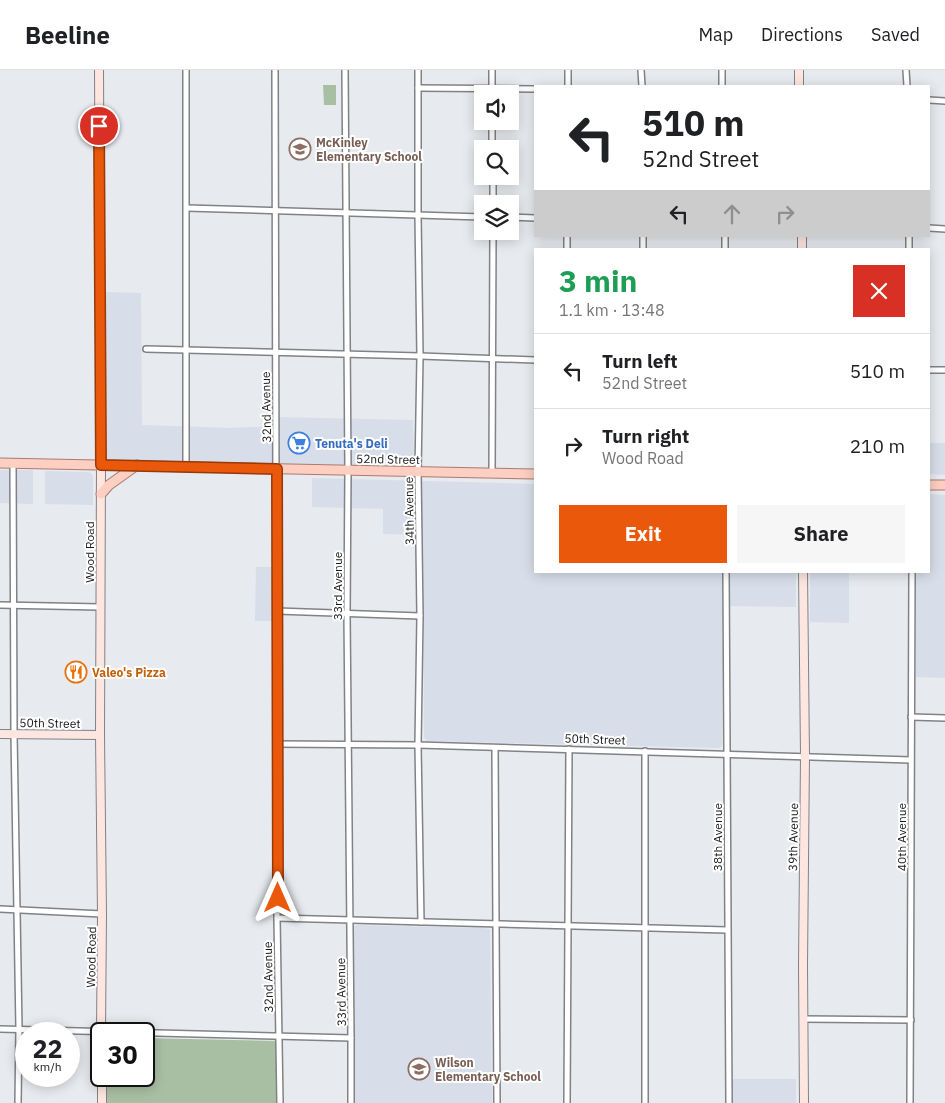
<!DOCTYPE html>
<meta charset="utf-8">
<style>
:root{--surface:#fff;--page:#f6f6f6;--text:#202124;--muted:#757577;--line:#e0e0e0;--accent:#ea580c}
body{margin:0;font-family:"IBM Plex Sans",sans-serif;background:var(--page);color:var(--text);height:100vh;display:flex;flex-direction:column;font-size:19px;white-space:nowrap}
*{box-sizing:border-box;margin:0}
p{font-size:16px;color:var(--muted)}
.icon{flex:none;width:28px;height:28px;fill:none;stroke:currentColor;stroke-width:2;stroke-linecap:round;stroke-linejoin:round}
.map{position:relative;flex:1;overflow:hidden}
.panel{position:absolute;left:534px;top:178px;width:396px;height:325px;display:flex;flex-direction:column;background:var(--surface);border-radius:0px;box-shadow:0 2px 12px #0003}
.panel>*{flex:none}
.hud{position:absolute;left:534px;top:15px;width:396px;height:152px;border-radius:0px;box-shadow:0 2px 12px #0003;background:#fff;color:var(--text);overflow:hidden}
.fabs{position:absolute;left:474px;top:15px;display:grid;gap:10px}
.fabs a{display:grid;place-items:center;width:45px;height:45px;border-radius:0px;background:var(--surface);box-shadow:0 2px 12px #0003;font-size:25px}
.speed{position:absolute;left:15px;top:952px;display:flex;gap:10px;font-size:25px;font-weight:700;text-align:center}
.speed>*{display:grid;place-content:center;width:65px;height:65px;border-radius:50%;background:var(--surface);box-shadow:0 2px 12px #0003;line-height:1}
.speed small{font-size:12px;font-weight:400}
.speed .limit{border:2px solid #111;border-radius:8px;background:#fff;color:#111}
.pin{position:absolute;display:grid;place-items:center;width:42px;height:42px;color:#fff;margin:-21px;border:2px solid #fff;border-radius:50%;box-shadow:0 1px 5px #0007}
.me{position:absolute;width:55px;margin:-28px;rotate:0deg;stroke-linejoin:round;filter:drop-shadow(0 0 4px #0008)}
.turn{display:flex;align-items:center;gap:18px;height:105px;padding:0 25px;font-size:22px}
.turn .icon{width:65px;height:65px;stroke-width:2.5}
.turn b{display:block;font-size:35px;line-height:42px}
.lanes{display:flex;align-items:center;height:48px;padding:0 25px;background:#0003;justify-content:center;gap:25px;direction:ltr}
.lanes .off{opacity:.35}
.round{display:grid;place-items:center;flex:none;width:52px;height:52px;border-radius:0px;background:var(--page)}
.headline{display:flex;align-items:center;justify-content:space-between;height:85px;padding:0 25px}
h1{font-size:30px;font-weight:700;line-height:38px;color:#1e9e55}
.primary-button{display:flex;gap:10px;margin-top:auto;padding:10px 25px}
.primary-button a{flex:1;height:58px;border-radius:0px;background:var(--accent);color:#fff;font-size:20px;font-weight:700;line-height:58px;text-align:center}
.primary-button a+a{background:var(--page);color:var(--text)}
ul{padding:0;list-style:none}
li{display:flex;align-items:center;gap:15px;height:75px;padding:0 25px;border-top:1px solid var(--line)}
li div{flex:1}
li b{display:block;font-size:19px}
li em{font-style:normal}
header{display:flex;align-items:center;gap:30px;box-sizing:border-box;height:70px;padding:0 25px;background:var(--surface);border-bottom:1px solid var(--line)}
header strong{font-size:24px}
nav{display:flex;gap:28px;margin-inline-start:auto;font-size:18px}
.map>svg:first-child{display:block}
</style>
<header>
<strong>Beeline</strong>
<nav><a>Map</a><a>Directions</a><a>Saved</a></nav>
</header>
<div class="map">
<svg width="945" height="1033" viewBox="0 0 945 1033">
<rect width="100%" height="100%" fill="#e7eaee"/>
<g fill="#d7dee9">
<polygon points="105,222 141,223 142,355 231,358 275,356 275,347 413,350 414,397 399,398 107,389"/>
<polygon points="929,373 945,373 945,405 929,404"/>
<polygon points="0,400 33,400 33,434 0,433"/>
<polygon points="45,401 87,402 91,403 93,406 93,435 45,434"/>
<polygon points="312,408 535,414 535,501 796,501 796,537 723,536 722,674 722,676 719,678 427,671 424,667 424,661 423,465 383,464 383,439 312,437"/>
<polygon points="929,424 945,425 945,608 916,607 916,501 929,501"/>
<polygon points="256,497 274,497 273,551 255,551"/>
<polygon points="810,501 849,501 849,553 810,552"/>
<polygon points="357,855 484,858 489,859 490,860 492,1033 353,1033 352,860 353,857"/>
<rect x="732" y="1009" width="64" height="24"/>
</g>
<g fill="#a9bfa4">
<polygon points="323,15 336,15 336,35 324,35"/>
<polygon points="144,968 277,971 277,1033 107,1033 107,1006 144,1006"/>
</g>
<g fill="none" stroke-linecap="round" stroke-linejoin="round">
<g stroke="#808286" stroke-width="8">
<g id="street">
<polyline points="275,0 277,848 280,1033"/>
<polyline points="345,0 348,401 347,544 351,968 351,1033"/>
<polyline points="418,0 418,145 420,286 418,402 420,546 418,675 421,852"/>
<polyline points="492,0 492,24"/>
<polyline points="568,0 568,16"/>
<polyline points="641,0 642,16"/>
<polyline points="722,0 722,16"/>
<polyline points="906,0 907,16"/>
<polyline points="418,18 535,19"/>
<polyline points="929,30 945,31"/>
<polyline points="492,51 492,79"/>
<polyline points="493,106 493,134"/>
<polyline points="187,138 482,147"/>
<polyline points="510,147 535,148"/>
<polyline points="929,158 945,159"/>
<polyline points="567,166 567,179"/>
<polyline points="643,166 643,179"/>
<polyline points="725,166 725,179"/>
<polyline points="909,166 909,179"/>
<polyline points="146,279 420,286 535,290"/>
<polyline points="929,300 945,300"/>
<polyline points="13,393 14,664 19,959 18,1033"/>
<polyline points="186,397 186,0"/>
<polyline points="492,404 493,161"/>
<polyline points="726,501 729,1033"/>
<polyline points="0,535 100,537"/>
<polyline points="277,541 420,546"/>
<polyline points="911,647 945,648"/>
<polyline points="277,674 418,675 911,690"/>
<polyline points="495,678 497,1033"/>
<polyline points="0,839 102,844"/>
<polyline points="277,848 727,860"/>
<polyline points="804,949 911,950"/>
<polyline points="0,959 351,968"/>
<polyline points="567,1033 569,679"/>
<polyline points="645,1033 645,681"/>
<polyline points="910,1033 912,501"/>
</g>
</g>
<g stroke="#808286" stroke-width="10">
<g id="secondary">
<polyline points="99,0 101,395 100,665 102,844 101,964"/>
<polyline points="799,0 799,16"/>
<polyline points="802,166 802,179"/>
<polyline points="803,501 805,686 803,896 804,1033"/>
<polyline points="0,664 100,665"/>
<polyline points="102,1006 102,1033"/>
</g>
</g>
<g stroke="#ad7a6d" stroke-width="11">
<g id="primary">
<polyline points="0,393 535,404"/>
<polyline points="929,415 945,415"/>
<polyline points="101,424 109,415 137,395"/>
</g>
</g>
<use href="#street" stroke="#fff" stroke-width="5"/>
<use href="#secondary" stroke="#fee6e0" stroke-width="8"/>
<use href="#primary" stroke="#fdcec2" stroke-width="9"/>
</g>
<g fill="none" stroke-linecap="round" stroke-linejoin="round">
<g stroke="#983908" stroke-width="12">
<polyline id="route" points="99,56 101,395 277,399 278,828"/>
</g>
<use href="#route" stroke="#ea580c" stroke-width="9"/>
</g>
<defs>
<g id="school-ring" transform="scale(1.125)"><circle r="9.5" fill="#fff" stroke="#8d6e63" stroke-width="1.5"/><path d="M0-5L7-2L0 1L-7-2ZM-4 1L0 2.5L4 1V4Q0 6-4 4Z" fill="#8d6e63"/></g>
<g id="supermarket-ring" transform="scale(1.125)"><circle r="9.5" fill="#fff" stroke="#3f7fe0" stroke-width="1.5"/><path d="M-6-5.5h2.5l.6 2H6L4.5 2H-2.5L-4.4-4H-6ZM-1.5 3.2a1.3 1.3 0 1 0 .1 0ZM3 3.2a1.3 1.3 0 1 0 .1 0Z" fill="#3f7fe0"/></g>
<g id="restaurant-ring" transform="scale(1.125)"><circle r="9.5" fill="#fff" stroke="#e8710a" stroke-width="1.5"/><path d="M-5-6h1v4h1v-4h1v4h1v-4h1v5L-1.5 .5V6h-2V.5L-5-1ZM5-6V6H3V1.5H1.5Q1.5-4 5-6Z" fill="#e8710a"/></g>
</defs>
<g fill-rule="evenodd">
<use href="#school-ring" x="300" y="79"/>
<use href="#supermarket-ring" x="299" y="373"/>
<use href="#restaurant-ring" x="76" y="602"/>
<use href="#school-ring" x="419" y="999"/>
</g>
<g text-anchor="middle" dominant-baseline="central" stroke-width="4" stroke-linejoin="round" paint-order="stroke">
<g font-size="12" font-weight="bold" fill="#785e54" stroke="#fff" text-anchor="start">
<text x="316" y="72">McKinley<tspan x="316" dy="14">Elementary School</tspan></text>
<text x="435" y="992">Wilson<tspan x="435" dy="14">Elementary School</tspan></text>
</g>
<g font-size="12" fill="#1a1a1c" stroke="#fff">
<text transform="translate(266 337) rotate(-91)">32nd Avenue</text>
<text transform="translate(388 389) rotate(1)">52nd Street</text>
<text transform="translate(409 441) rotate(-91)">34th Avenue</text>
<text transform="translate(89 482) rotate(-90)">Wood Road</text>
<text transform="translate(337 516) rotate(-90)">33rd Avenue</text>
<text transform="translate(50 653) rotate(1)">50th Street</text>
<text transform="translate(595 669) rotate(2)">50th Street</text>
<text transform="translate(717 767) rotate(-90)">38th Avenue</text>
<text transform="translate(793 767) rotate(-89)">39th Avenue</text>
<text transform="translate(901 767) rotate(-90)">40th Avenue</text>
<text transform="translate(91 887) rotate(-89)">Wood Road</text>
<text transform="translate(268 907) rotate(-91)">32nd Avenue</text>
<text transform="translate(341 922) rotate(-91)">33rd Avenue</text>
</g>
<g font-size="12" font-weight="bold" fill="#366cbe" stroke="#fff" text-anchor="start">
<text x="315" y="373">Tenuta's Deli</text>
</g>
<g font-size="12" font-weight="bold" fill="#c56008" stroke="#fff" text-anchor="start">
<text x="92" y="602">Valeo's Pizza</text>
</g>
</g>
</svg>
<div class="fabs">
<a><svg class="icon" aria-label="sound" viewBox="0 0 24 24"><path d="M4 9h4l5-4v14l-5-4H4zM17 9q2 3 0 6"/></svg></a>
<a><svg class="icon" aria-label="search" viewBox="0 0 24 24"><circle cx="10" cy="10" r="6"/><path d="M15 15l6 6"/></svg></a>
<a><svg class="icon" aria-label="layers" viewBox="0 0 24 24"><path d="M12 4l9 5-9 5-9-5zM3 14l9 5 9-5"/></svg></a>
</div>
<div class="speed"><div>22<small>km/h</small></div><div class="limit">30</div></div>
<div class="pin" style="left:99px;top:56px;background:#d93025"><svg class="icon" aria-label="arrive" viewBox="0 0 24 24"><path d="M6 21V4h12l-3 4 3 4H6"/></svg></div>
<svg class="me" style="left:278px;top:828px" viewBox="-20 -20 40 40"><path d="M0-17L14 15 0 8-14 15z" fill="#ea580c" stroke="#fff" stroke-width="4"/></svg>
<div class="hud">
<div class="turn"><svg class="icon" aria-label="left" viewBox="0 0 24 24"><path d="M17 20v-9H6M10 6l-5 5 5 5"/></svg><div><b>510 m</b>52nd Street</div></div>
<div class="lanes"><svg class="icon" aria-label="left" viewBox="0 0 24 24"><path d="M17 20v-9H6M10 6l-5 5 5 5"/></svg><svg class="icon off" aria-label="ahead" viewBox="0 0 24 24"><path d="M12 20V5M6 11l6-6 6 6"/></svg><svg class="icon off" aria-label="right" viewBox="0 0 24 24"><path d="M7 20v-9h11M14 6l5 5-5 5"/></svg></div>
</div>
<section class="panel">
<div class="headline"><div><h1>3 min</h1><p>1.1 km · 13:48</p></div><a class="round" style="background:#d93025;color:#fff"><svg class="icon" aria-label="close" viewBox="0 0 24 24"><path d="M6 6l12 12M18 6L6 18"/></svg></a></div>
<ul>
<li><svg class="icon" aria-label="left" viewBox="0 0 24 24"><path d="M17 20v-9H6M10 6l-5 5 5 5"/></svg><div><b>Turn left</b><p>52nd Street</p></div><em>510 m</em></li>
<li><svg class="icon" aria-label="right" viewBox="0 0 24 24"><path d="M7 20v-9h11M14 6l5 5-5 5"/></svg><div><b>Turn right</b><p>Wood Road</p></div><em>210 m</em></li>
</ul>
<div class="primary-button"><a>Exit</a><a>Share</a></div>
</section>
</div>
